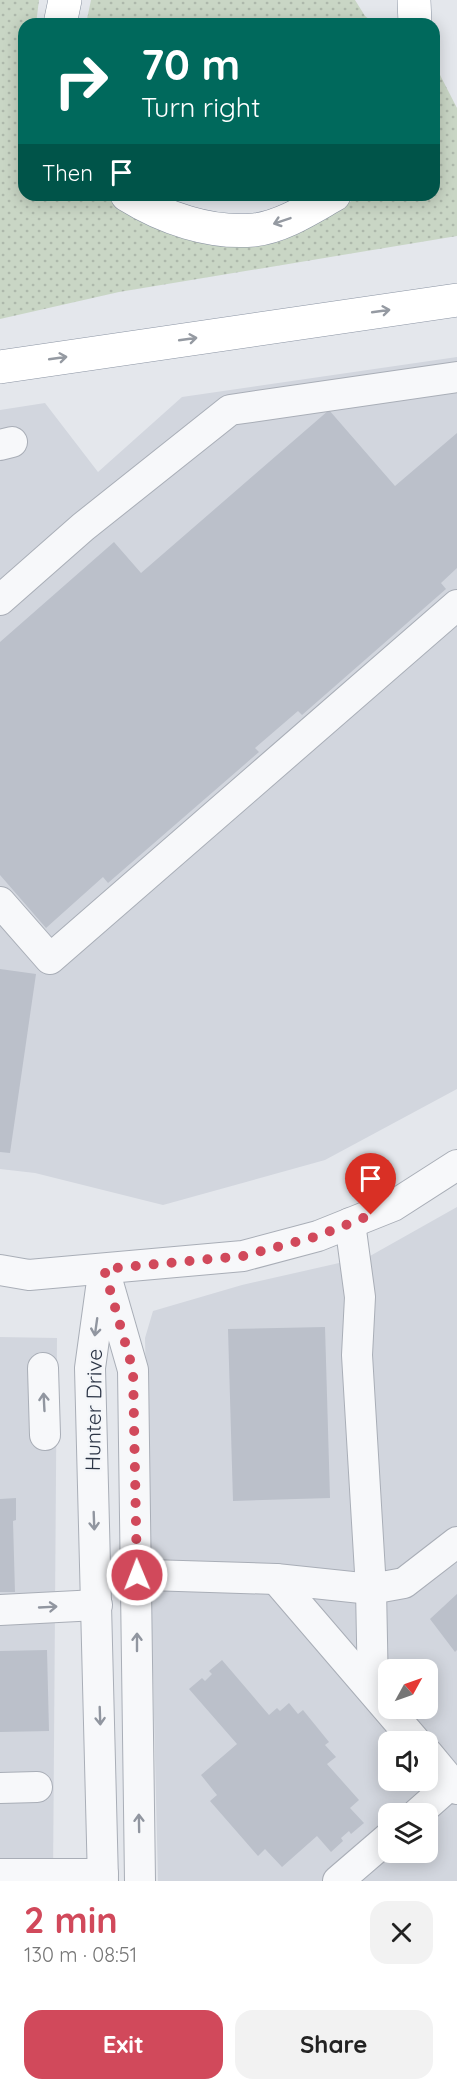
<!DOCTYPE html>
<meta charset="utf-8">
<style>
:root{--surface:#fff;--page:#f2f2f2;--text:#222;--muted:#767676;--accent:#d1495b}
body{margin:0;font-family:Quicksand,sans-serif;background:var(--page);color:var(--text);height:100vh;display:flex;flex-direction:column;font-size:22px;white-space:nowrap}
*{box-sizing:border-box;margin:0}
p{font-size:20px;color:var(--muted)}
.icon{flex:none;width:33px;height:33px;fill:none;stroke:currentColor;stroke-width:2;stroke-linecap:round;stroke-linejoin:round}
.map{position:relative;height:1881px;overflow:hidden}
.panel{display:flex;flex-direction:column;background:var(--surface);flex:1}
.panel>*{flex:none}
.hud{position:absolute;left:18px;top:18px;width:422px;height:183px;border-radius:18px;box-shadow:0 3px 15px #0003;background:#00695c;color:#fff;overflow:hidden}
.needle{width:39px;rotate:50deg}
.fabs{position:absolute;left:378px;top:1659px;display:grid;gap:12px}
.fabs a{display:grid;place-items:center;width:60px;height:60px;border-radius:12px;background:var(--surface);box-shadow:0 3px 15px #0003;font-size:30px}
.pin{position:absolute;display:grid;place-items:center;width:51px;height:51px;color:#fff;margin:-62px -26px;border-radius:50% 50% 50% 0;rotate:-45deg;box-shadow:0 0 6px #0007}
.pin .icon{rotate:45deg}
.me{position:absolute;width:66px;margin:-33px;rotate:359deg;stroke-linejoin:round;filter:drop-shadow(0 0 4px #0008)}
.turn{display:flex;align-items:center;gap:21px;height:126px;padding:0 24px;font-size:27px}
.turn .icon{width:78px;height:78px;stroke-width:2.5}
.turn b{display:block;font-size:42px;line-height:51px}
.then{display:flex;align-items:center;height:57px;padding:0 24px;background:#0003;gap:12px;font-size:22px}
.round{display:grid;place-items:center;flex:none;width:63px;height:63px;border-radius:18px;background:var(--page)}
.summary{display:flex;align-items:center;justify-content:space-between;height:102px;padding:0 24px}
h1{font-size:36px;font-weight:700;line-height:45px;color:var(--accent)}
.action{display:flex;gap:12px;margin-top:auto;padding:12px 24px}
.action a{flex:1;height:69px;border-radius:18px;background:var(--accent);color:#fff;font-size:24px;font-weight:700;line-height:69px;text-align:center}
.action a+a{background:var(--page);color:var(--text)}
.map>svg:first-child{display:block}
</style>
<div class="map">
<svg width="457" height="1881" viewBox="0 0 457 1881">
<defs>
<pattern id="grass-dots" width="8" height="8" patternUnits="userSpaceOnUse" patternTransform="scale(1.5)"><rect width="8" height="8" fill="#c9d6c5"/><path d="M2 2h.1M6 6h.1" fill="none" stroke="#adb8ab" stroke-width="1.8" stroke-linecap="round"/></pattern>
</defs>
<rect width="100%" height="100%" fill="#e4e7ec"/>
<g fill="#d2d6de" fill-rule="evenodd">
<polygon points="457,357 457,1089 325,1160 163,1205 35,1173 0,1169 0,410 45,403 98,472 182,397"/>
<path d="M457,1207V1881H158L145,1338L153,1311L242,1285L370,1256ZM388,1670H428V1708H388ZM388,1742H428V1780H388ZM388,1814H428V1852H388Z"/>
<polygon points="0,1337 57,1338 53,1881 0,1881"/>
</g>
<g fill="url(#grass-dots)">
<polygon points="0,0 39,0 36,24 24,24 24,195 113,195 300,230 362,195 434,195 434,93 439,73 457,108 457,236 119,292 0,319"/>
<polygon points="91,0 355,0 365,16 375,24 86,24"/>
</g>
<g fill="#bbc0ca">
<polygon points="329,410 395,486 457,433 457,568 441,583 446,589 302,715 298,711 255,748 259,752 108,883 103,877 46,928 0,875 0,642 114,542 141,573"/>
<polygon points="0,969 36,974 10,1153 0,1152"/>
<polygon points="325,1327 330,1498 233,1501 228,1329"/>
<polygon points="16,1498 16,1520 13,1521 15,1592 0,1592 0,1499"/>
<polygon points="457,1594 457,1650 455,1652 430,1619"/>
<polygon points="47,1650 49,1731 0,1732 0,1651"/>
<polygon points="222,1660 269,1715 277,1708 280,1711 289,1703 298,1714 303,1710 329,1742 325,1745 336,1757 327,1764 359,1800 350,1808 364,1823 351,1834 349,1831 341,1838 343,1841 331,1852 317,1836 282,1867 265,1849 258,1856 210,1801 217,1795 201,1775 237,1744 189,1689 202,1678 205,1681 212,1674 209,1671"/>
</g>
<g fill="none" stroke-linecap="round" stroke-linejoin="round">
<g stroke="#a9aeb7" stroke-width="32">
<g id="minor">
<polyline points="0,445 12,442"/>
<polyline points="0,600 83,527 230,410 457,377"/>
<polyline points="0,902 50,959 457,605"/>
<polyline points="350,1223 360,1297 357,1355 371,1589 373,1691"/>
<polyline points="104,1269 133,1370 140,1881"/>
<polyline points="0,1270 29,1275 243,1256 318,1236 393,1206 457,1165"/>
<polyline points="102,1281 90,1368 103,1881"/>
<polyline points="43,1368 45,1435"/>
<polyline points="117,1574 276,1579 371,1589 404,1583 457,1542"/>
<polyline points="276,1579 416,1742"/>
<polyline points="0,1610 97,1605"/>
<polyline points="428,1754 457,1789"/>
<polyline points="0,1788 37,1787"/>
<polyline points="417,1814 452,1783"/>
<polyline points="0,1874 103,1874"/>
<polyline points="338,1881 388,1838"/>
</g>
</g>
<g stroke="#8b94a3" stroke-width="34">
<g id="highway">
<polyline points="414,0 415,24"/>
<polyline points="60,24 65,0"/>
<path d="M127,195C164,218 210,234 254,230C282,227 311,208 334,195"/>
<polyline points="0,367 457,300"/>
</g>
</g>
<use href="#minor" stroke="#f7f8fa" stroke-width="30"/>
<use href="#highway" stroke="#fff" stroke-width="33"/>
</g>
<defs><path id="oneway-shaft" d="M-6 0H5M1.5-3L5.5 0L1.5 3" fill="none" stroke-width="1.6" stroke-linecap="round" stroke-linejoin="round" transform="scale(1.5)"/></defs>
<g stroke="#959aa2">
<use href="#oneway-shaft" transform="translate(282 221) rotate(161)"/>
<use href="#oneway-shaft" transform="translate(381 311) rotate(-8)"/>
<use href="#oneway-shaft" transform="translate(188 339) rotate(-8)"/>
<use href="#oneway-shaft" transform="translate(58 358) rotate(-8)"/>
</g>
<g stroke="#9196a0">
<use href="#oneway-shaft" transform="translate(96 1327) rotate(98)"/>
<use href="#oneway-shaft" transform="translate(44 1402) rotate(-93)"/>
<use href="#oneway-shaft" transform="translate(94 1521) rotate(88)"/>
<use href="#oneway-shaft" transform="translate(48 1607) rotate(-3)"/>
<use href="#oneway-shaft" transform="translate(137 1642) rotate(-90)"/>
<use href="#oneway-shaft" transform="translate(100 1716) rotate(88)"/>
<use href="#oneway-shaft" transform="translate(139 1823) rotate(-91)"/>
</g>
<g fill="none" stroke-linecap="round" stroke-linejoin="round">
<polyline stroke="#d1495b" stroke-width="10" stroke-dasharray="0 18" points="137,1575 133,1370 104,1269 243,1256 318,1236 371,1215"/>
</g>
<g text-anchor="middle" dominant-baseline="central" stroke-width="5" stroke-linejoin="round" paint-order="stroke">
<g font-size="21" fill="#2b3445" stroke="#f4f6f9">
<text transform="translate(93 1410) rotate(-89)">Hunter Drive</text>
</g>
</g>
</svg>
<div class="fabs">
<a><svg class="needle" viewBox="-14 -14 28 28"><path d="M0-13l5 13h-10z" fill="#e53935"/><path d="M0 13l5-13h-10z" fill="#767676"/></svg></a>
<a><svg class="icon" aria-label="sound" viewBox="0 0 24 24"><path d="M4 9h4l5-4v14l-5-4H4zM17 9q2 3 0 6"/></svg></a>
<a><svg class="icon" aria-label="layers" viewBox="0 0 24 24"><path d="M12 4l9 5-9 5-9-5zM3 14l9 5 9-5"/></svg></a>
</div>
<div class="pin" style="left:371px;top:1215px;background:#d93025"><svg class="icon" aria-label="arrive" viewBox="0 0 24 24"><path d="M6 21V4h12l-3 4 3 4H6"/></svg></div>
<svg class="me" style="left:137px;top:1575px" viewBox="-20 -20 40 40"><circle r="17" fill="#d1495b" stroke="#fff" stroke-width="3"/><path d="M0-11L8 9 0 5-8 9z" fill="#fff"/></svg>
<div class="hud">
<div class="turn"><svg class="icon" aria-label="right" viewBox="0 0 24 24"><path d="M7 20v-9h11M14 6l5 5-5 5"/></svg><div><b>70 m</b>Turn right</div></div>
<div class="then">Then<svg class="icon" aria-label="arrive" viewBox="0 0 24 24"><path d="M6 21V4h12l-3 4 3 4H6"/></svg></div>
</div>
</div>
<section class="panel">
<div class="summary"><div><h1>2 min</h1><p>130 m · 08:51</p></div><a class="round"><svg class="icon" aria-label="close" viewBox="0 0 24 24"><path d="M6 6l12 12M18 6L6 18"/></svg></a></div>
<div class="action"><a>Exit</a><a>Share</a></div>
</section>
